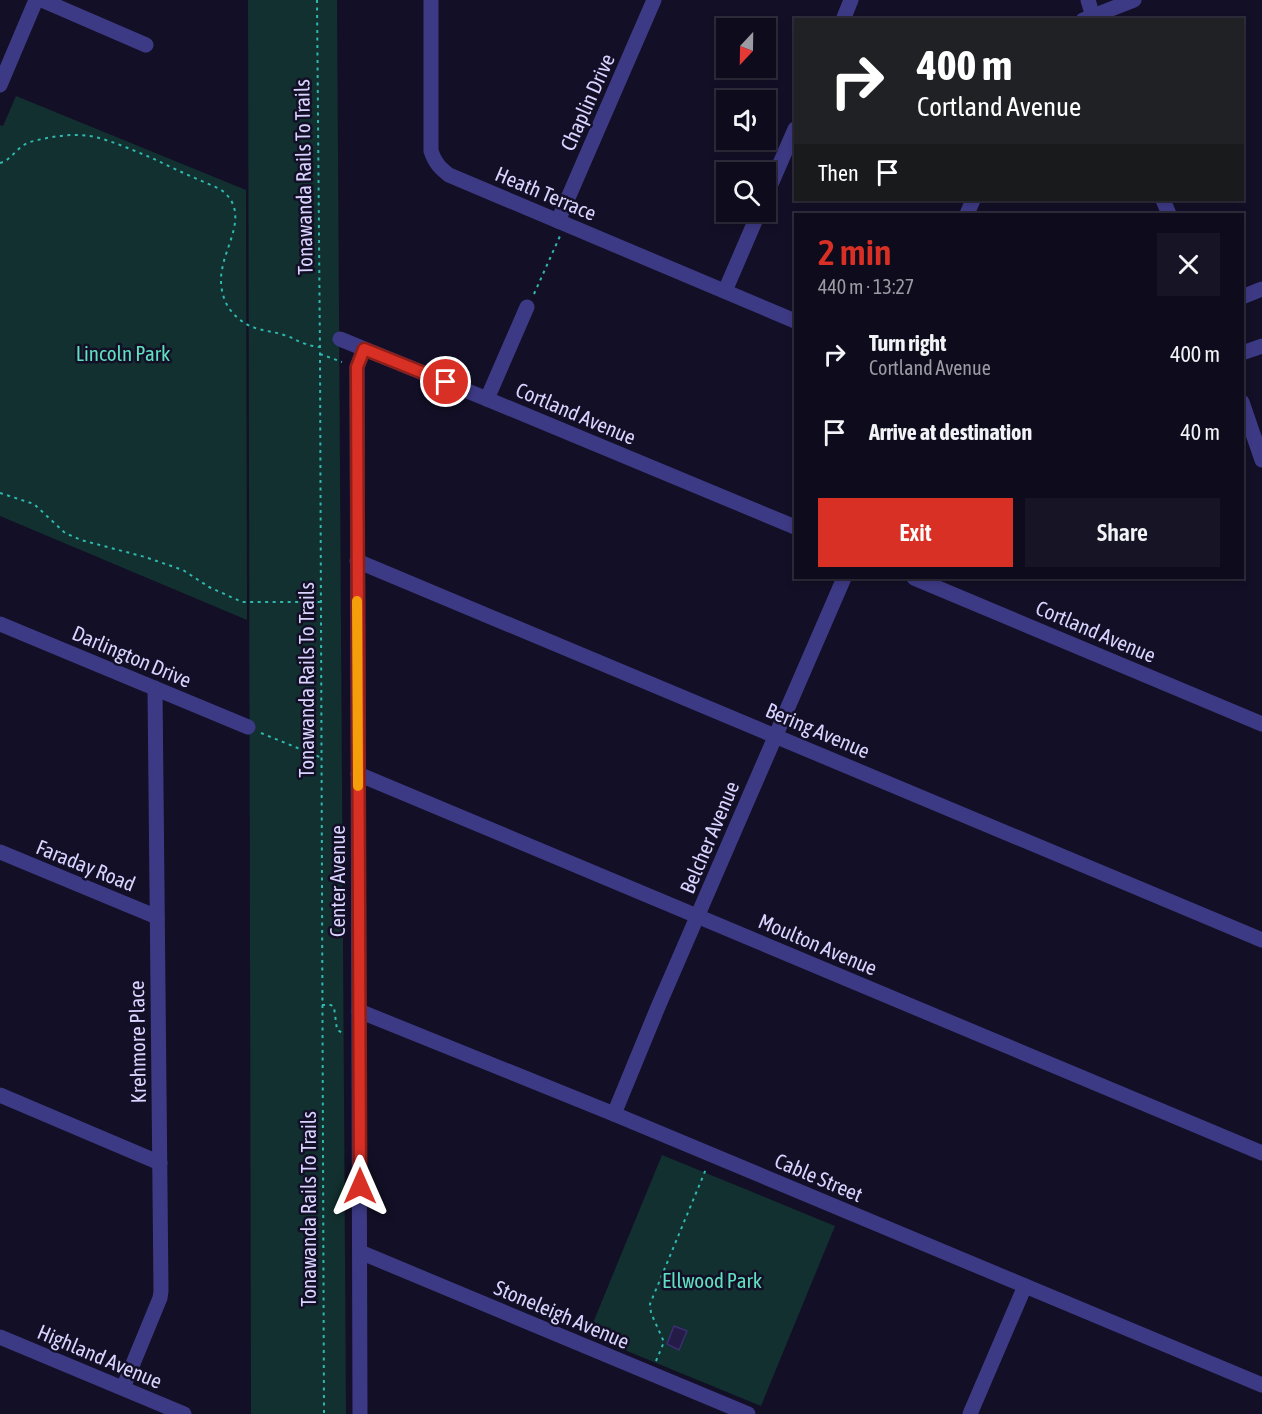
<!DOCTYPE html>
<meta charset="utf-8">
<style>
:root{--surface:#0e0b1c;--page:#171425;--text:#f1f3f6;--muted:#9b9ba3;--line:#2e2b3b;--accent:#d93025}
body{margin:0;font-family:"Asap Condensed",sans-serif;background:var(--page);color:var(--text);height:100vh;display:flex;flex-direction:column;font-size:22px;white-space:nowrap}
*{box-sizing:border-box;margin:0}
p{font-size:20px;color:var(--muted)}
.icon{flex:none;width:33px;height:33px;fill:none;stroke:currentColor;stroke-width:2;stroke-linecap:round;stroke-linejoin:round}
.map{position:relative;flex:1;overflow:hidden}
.details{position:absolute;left:794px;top:213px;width:450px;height:366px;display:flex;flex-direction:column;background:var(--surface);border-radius:0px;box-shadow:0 3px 9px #0003,0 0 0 2px var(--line)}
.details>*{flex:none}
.top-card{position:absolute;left:794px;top:18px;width:450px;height:183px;border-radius:0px;box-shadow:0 3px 9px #0003,0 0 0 2px var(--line);background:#202124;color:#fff;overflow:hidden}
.needle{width:39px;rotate:202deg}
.controls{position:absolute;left:716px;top:18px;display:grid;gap:12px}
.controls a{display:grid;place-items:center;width:60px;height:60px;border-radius:0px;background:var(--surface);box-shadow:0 3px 9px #0003,0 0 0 2px var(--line);font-size:30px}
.pin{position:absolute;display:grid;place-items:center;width:51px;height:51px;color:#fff;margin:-26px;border:3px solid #fff;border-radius:50%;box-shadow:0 2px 6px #0007}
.me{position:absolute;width:66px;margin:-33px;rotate:0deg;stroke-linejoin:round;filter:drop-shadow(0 0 4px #0008)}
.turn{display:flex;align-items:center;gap:21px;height:126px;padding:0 24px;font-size:27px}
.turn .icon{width:78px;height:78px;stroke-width:2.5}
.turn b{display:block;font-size:42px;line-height:51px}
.then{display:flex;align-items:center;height:57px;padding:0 24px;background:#0003;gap:12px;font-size:22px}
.round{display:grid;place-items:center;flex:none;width:63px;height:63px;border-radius:0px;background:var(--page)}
.summary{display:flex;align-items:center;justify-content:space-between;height:102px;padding:0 24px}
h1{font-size:36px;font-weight:600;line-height:45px;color:var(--accent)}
.cta{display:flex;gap:12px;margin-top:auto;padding:12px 24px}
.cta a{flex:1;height:69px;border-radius:0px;background:var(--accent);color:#fff;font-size:24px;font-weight:600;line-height:69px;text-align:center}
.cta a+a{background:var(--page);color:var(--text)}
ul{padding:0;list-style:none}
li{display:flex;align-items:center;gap:18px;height:78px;padding:0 24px}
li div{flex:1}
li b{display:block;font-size:22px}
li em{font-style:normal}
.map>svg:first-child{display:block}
</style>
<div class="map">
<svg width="1262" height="1414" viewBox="0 0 1262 1414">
<rect width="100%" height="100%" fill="#130f26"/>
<g fill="#12302f">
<polygon points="248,0 337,0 346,1414 251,1414"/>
<polygon points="16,96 246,190 247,620 0,516 0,125 3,126"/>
<polygon points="662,1155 835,1226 761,1406 588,1335"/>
</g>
<polygon fill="#241b47" stroke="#3b2d73" stroke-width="1.5" points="674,1326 687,1331 679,1350 667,1344"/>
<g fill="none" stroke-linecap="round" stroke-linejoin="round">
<g stroke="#2fb8b0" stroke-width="2" stroke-dasharray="3 4.5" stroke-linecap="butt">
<polyline points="317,0 320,354 324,1414"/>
<path d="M0,163C12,160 17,146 30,142C49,137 70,133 90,136C111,140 132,150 152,158C174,169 197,179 220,189C251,211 226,243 222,270C220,280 221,289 224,298C228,310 237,319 248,325C260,331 272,331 284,335C292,337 298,342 306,344C310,346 315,346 319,347"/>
<polyline points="534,294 560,236"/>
<polyline points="320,354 342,362"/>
<polyline points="0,493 34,504 65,533 81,540 145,557 183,570 209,587 242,602 321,602"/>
<polyline points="261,733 322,758"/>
<polyline points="322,1005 331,1005 334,1007 337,1030 343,1033"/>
<polyline points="656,1361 664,1342 651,1313 650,1304 706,1169"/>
</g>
<g stroke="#3d3a85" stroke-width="15">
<polyline points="42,0 146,45"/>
<path d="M431,0V151C435,163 440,168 449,175L795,321"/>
<polyline points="1088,0 1094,20"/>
<polyline points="843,20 851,0"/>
<polyline points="1083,20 1134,0"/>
<polyline points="0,85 36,0"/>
<polyline points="765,198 795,129"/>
<polyline points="1163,200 1169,214"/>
<polyline points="967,214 973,200"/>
<polyline points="558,221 654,0"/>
<polyline points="725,291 759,212"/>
<polyline points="1242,297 1262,289"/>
<polyline points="340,339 487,399 795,527"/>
<polyline points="1242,353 1262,346"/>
<polyline points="487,399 527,307"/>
<polyline points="1242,402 1262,460"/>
<polyline points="357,561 1262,940"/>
<polyline points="914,578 1262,724"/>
<polyline points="0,624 248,727"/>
<polyline points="358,774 1262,1153"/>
<polyline points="0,852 157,917"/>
<polyline points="359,1011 614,1114 1262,1385"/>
<polyline points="0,1095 160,1163"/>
<polyline points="614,1114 658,1007 844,578"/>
<polyline points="360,1252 748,1414"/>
<polyline points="0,1337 184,1414"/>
<polyline points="123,1388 160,1298 161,1291 155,688"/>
<polyline points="360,1414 357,367 364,349"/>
<polyline points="970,1414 1025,1286"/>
</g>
</g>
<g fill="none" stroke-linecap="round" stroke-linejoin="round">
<g stroke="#8d1f18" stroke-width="15">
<polyline id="route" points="360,1186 357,367 364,349 446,382"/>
</g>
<use href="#route" stroke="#d93025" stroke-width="10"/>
<polyline stroke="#f59e0b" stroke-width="10" points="357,601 358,786"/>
</g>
<g text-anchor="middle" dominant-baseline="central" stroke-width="5" stroke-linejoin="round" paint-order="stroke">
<g font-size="21" fill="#d9d4ff" stroke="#130f26">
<text transform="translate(587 102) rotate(-66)">Chaplin Drive</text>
<text transform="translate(303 177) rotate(-91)">Tonawanda Rails To Trails</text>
<text transform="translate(546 193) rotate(23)">Heath Terrace</text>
<text transform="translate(576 413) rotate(23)">Cortland Avenue</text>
<text transform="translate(1096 631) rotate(23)">Cortland Avenue</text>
<text transform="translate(132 656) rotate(23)">Darlington Drive</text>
<text transform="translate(306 680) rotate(-90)">Tonawanda Rails To Trails</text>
<text transform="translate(818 730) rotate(23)">Bering Avenue</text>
<text transform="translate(709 837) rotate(-67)">Belcher Avenue</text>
<text transform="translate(86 865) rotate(22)">Faraday Road</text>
<text transform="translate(337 881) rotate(-90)">Center Avenue</text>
<text transform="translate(818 944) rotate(23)">Moulton Avenue</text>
<text transform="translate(137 1042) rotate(-91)">Krehmore Place</text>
<text transform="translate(819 1177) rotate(23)">Cable Street</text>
<text transform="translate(308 1209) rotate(-90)">Tonawanda Rails To Trails</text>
<text transform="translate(562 1314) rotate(23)">Stoneleigh Avenue</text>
<text transform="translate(100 1356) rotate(23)">Highland Avenue</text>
</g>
<g font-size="21" fill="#5fe0c0" stroke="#130f26">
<text x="123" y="353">Lincoln Park</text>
<text x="712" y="1280">Ellwood Park</text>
</g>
</g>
</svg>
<div class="controls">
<a><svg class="needle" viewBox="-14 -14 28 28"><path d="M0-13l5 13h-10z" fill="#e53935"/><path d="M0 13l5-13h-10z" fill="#9b9ba3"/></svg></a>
<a><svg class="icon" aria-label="sound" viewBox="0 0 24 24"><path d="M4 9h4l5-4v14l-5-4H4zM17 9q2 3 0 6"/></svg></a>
<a><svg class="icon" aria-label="search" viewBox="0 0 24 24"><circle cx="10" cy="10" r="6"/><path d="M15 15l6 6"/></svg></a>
</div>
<div class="pin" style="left:446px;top:382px;background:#d93025"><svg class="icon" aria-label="arrive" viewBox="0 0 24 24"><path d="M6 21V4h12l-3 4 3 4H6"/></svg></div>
<svg class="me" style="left:360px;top:1186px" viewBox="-20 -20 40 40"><path d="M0-17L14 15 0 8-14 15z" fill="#d93025" stroke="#fff" stroke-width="4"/></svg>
<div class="top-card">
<div class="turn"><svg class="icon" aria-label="right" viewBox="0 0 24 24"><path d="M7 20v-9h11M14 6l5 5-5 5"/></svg><div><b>400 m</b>Cortland Avenue</div></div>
<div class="then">Then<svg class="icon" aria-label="arrive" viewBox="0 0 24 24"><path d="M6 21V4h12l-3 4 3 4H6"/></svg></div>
</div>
<section class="details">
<div class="summary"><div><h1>2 min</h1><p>440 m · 13:27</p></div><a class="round"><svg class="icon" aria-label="close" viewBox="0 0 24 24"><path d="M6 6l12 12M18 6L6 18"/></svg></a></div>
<ul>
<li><svg class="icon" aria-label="right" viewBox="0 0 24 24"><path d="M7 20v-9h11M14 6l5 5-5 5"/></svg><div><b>Turn right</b><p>Cortland Avenue</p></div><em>400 m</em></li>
<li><svg class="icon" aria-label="arrive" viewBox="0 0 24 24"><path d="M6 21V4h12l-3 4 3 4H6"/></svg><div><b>Arrive at destination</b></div><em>40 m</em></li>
</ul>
<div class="cta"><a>Exit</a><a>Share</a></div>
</section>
</div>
